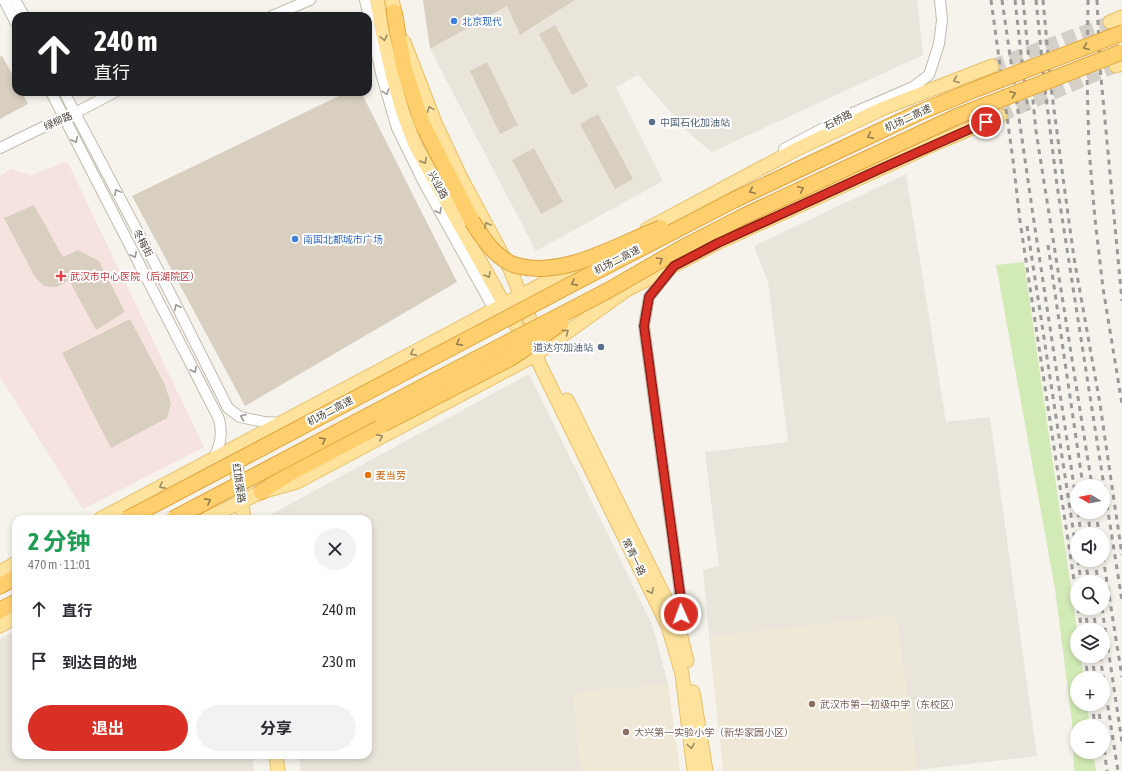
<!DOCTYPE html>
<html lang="zh">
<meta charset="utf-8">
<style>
:root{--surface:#fff;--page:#f2f2f3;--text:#2b2b33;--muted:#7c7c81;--accent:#d93025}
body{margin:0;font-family:"Asap Condensed","Noto Sans SC",sans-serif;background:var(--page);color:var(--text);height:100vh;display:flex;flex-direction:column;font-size:15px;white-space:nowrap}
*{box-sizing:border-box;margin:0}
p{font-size:13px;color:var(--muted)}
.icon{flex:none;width:22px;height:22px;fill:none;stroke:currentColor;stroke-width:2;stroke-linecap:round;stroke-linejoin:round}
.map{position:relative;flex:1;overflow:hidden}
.drawer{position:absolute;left:12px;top:515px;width:360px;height:244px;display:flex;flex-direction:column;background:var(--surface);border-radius:12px;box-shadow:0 2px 6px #0003}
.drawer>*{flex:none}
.top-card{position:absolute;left:12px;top:12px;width:360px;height:84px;border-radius:12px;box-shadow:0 2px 6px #0003;background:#202124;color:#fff;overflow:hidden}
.needle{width:26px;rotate:280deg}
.buttons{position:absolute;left:1070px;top:479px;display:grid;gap:8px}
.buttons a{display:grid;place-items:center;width:40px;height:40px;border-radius:50%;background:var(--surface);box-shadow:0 2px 6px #0003;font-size:20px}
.pin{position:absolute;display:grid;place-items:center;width:34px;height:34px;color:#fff;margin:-17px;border:2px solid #fff;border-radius:50%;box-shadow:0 1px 4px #0007}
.me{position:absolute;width:44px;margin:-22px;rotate:358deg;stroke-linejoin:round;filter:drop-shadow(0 0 3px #0008)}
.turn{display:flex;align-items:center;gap:14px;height:84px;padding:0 16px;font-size:18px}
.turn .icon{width:52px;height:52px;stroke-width:2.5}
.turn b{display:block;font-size:28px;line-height:34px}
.round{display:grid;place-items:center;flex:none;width:42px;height:42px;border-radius:21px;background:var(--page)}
.head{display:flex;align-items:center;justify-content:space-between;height:68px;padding:0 16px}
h1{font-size:24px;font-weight:700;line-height:30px;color:#1e9e55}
.button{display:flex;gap:8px;margin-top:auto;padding:8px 16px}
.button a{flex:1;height:46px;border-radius:24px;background:var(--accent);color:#fff;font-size:16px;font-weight:700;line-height:46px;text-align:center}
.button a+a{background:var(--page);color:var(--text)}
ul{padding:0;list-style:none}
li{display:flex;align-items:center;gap:12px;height:52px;padding:0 16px}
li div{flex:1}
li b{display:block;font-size:15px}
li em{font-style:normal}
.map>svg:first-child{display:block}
</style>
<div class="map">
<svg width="1122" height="771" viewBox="0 0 1122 771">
<rect width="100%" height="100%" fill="#f6f3ec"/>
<g fill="#eae5da">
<polygon points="575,0 917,0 923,55 712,152 692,136 638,75 616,87 663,181 536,251 430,49 507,6 520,35"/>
<polygon points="906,174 946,422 990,417 1037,756 917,770 896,616 709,637 703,570 719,566 705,452 788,442 768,282 754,246"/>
<polygon points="529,374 652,624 668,684 573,693 581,771 301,771 299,755 368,755 368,519 269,519 268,516"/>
<polygon points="16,630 16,755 252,755 254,771 0,771 0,639"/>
</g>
<g fill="#efe8d6">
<polygon points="896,616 917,770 903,771 723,771 709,637"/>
<polygon points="668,684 680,771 581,771 573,693"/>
</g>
<polygon fill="#f6e3e0" points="67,161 204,447 83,509 0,377 0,176 11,169 32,175"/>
<polygon fill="#d2eab5" points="1024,262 1077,630 1077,656 1081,656 1084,678 1077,678 1077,704 1087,704 1090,726 1077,726 1077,752 1093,752 1096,771 1074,771 1072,722 1055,589 996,265"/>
<g fill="#d8cfc1">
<polygon points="423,0 575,0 520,35 507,6 430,49"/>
<polygon points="555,25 588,86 572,95 539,34"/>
<polygon points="2,56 16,81 16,92 22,92 28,104 0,119 0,57"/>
<polygon points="487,62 518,125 500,134 470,71"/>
<polygon points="347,92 361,92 457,282 245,406 132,196"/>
<polygon points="598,114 633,179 615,189 580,124"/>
<polygon points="534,148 563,202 541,214 512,160"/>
<polygon points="34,205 63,257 78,250 99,261 125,312 96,330 69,280 57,287 44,286 35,277 4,218"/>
<polygon points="130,319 165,385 171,404 167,418 111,448 62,353"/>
</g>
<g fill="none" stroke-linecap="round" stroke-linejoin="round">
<g stroke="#d4d0c8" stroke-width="13" stroke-dasharray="13 6" stroke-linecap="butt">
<polyline points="992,66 1110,22"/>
<polyline points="1000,116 1116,66"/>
</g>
<g stroke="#c2bbae" stroke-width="12">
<g id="minor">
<polyline points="4,0 16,23"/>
<polyline points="15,0 24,16"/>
<polyline points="365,0 381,73 397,128 424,183 495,311"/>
<polyline points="272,16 310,0"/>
<path d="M51,92L219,419C223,435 220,444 214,459"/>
<polyline points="64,92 167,287 228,408 240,417 264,422 281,423"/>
<polyline points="0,148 64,117 75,113 115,92"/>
<polyline points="784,149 848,115 913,87 929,75 939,44 942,20 940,0"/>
<polyline points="672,268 649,297 644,326 681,600 681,614 678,624"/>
</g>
</g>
<g stroke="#e6c16a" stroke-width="15">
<g id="major">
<polyline points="377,0 382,31 393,78 402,110 415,145 517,327 535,355 668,626 682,674 694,771"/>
<polyline points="392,0 397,21"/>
<polyline points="1110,22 1122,17"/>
<polyline points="404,42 436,125 461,178 510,269 537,337"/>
<polyline points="1116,66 1122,64"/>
<polyline points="647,229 797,149 884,108 992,66"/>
<polyline points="567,400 678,624 687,661"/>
<polyline points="234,451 244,519"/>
<polyline points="100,519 580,264"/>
<polyline points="206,519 261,492 297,482 535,355 628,289 642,282 717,243 939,142 1000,116"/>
<polyline points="0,572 16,563"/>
<polyline points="0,626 16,617"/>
<polyline points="693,692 706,771"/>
<polyline points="276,755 278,771"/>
</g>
</g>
<g stroke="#e0a43c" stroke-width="17">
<g id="highway">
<polyline points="394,12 404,68 422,123 472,221"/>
<polyline points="261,492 290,473 383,424"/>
<polyline points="0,586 16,577"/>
<polyline points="0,610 16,602"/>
</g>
</g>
<use href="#minor" stroke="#fff" stroke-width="10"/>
<use href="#major" stroke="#ffe39c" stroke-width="13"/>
<use href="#highway" stroke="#ffcf6e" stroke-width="15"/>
<g stroke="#9a9a9a" stroke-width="3" stroke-dasharray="5 5" stroke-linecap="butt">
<polyline points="991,0 1013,160 1020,221 1077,600"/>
<polyline points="1002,0 1033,215 1077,506"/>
<polyline points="1015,0 1022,62 1028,110"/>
<polyline points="1023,0 1036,131 1092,486"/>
<polyline points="1036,0 1045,89 1057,185 1122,601"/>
<polyline points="1043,0 1051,87 1064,185 1074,258 1100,404 1122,555"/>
<polyline points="1088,0 1087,76 1089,149 1095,219 1103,288 1122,404"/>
<polyline points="1097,0 1100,67 1122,301"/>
<polyline points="1027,226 1077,555"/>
<polyline points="1048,245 1083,486"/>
<polyline points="1078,512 1081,534"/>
<polyline points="1087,512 1091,534"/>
<polyline points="1096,512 1099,534"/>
<polyline points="1103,557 1122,677"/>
<polyline points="1078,560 1081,582"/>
<polyline points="1085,560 1089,582"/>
<polyline points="1095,560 1098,582"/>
<polyline points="1078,608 1082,630"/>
<polyline points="1085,608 1088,630"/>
<polyline points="1093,608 1096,630"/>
<polyline points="1102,608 1122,742"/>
<polyline points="1085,656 1088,678"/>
<polyline points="1092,656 1095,678"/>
<polyline points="1100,656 1118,771"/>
<polyline points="1092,704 1095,726"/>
<polyline points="1098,704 1101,726"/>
<polyline points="1103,740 1107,771"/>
</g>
<g stroke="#e0a43c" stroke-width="17" stroke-linecap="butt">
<g id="highway-bridge">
<path d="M472,221C482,237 491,252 508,262C511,264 515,265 519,266C564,278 619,244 661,228"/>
<polyline points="383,424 509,359 523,350 561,323"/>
<polyline points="127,519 572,284 734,200 918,113 976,89 1122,33"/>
<polyline points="173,519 434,381 609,290 682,248 742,217 958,116 1122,52"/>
</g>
</g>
<use href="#highway-bridge" stroke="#ffcf6e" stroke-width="15"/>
</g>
<defs><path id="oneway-chevron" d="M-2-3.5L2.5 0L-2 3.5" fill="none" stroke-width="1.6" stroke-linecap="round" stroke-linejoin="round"/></defs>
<g stroke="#9c8c66">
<use href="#oneway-chevron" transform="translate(384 38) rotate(78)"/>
<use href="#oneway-chevron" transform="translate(956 80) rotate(159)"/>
<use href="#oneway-chevron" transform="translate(430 109) rotate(-111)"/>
<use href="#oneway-chevron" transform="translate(424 161) rotate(61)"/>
<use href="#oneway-chevron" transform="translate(487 225) rotate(-119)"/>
<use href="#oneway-chevron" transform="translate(488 275) rotate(61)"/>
<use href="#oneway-chevron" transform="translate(566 332) rotate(-37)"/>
<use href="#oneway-chevron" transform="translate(413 353) rotate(152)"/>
<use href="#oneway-chevron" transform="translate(380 437) rotate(-28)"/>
<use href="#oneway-chevron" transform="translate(162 486) rotate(152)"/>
<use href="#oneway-chevron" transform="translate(651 591) rotate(64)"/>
<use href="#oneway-chevron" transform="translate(691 746) rotate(83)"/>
</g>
<g stroke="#937c4e">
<use href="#oneway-chevron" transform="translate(1086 47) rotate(159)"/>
<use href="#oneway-chevron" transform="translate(1013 94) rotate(-21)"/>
<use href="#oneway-chevron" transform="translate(870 136) rotate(155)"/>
<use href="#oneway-chevron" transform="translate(801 189) rotate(-25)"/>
<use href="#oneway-chevron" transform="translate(752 191) rotate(155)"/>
<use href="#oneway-chevron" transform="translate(660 260) rotate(-30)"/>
<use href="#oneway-chevron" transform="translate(574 283) rotate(152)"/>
<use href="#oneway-chevron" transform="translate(459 343) rotate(152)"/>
<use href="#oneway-chevron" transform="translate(323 440) rotate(-28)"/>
<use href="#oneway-chevron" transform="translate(208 501) rotate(-28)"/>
</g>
<g stroke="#9c9892">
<use href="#oneway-chevron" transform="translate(386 92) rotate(73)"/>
<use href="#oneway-chevron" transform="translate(75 140) rotate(63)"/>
<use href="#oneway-chevron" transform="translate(117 192) rotate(-118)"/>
<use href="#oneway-chevron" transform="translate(439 211) rotate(61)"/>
<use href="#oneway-chevron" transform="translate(134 255) rotate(63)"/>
<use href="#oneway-chevron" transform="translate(177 307) rotate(-117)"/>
<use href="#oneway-chevron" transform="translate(194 370) rotate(63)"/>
<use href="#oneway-chevron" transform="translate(243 417) rotate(-158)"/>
</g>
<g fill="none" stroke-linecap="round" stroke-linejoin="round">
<g stroke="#8d1f18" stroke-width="10">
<polyline id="route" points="681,614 681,600 644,326 649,297 674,266 718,243 880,169 986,122"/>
</g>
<use href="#route" stroke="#d93025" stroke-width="7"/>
</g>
<g fill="#3f7fe0" stroke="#fff" stroke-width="1.5">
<circle cx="454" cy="21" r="4"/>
<circle cx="295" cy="239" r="4"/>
</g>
<g fill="#5c6f8a" stroke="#fff" stroke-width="1.5">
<circle cx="652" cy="122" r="4"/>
<circle cx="601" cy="347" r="4"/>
</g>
<path fill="#e0444e" stroke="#fff" stroke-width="1.5" d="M59 270h4v4h4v4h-4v4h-4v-4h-4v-4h4z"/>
<circle fill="#e8710a" stroke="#fff" stroke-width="1.5" cx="368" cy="475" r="4"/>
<g fill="#8d6e63" stroke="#fff" stroke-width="1.5">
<circle cx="812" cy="704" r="4"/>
<circle cx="626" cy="732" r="4"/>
</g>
<g text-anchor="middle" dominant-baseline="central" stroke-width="4" stroke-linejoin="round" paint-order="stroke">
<g font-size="10" fill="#366cbe" stroke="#fff" text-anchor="start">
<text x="462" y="21">北京现代</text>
<text x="303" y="239">南国北都城市广场</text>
</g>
<g font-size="10" fill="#4b4439" stroke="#fff">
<text transform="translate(908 118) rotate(-25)">机场二高速</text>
<text transform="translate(838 120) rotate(-27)">石桥路</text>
<text transform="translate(58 121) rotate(-24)">绿柳路</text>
<text transform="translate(438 185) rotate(61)">兴业路</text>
<text transform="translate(143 243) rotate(62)">冬梅街</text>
<text transform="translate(617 260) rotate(-27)">机场二高速</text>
<text transform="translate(330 411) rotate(-28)">机场二高速</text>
<text transform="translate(239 483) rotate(82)">红旗渠路</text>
<text transform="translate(634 557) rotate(64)">常青一路</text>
</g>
<g font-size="10" fill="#4e5e75" stroke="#fff" text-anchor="start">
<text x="660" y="122">中国石化加油站</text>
<text x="593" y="347" text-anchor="end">道达尔加油站</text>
</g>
<g font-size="10" fill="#be3a42" stroke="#fff" text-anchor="start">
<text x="70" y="276">武汉市中心医院（后湖院区）</text>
</g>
<g font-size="10" fill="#c56008" stroke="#fff" text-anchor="start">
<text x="376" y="475">麦当劳</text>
</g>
<g font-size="10" fill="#785e54" stroke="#fff" text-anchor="start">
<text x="820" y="704">武汉市第一初级中学（东校区）</text>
<text x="634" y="732">大兴第一实验小学（新华家园小区）</text>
</g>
</g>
</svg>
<div class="buttons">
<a><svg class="needle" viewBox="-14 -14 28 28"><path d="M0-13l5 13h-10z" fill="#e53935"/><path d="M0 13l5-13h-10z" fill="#7c7c81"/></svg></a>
<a><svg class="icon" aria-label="sound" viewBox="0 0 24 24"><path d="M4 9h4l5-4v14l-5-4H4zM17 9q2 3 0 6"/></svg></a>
<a><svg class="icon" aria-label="search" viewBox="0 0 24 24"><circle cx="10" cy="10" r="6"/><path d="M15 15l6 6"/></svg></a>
<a><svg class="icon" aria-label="layers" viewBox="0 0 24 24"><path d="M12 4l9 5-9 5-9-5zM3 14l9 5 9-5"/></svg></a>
<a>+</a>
<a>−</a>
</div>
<div class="pin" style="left:986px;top:122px;background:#d93025"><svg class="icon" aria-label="arrive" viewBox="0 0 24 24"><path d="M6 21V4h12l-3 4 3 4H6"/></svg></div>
<svg class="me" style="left:681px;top:614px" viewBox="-20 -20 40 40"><circle r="17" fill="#d93025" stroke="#fff" stroke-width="3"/><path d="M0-11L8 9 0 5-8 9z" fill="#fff"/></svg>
<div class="top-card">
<div class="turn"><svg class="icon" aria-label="ahead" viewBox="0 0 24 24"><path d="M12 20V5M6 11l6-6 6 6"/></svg><div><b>240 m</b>直行</div></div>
</div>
<section class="drawer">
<div class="head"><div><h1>2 分钟</h1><p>470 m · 11:01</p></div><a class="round"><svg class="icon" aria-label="close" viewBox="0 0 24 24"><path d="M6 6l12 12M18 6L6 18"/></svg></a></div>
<ul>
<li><svg class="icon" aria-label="ahead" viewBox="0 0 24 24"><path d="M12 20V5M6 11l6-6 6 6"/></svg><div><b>直行</b></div><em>240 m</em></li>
<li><svg class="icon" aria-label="arrive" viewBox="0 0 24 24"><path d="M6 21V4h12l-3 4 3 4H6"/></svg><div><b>到达目的地</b></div><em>230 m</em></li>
</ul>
<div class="button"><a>退出</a><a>分享</a></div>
</section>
</div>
